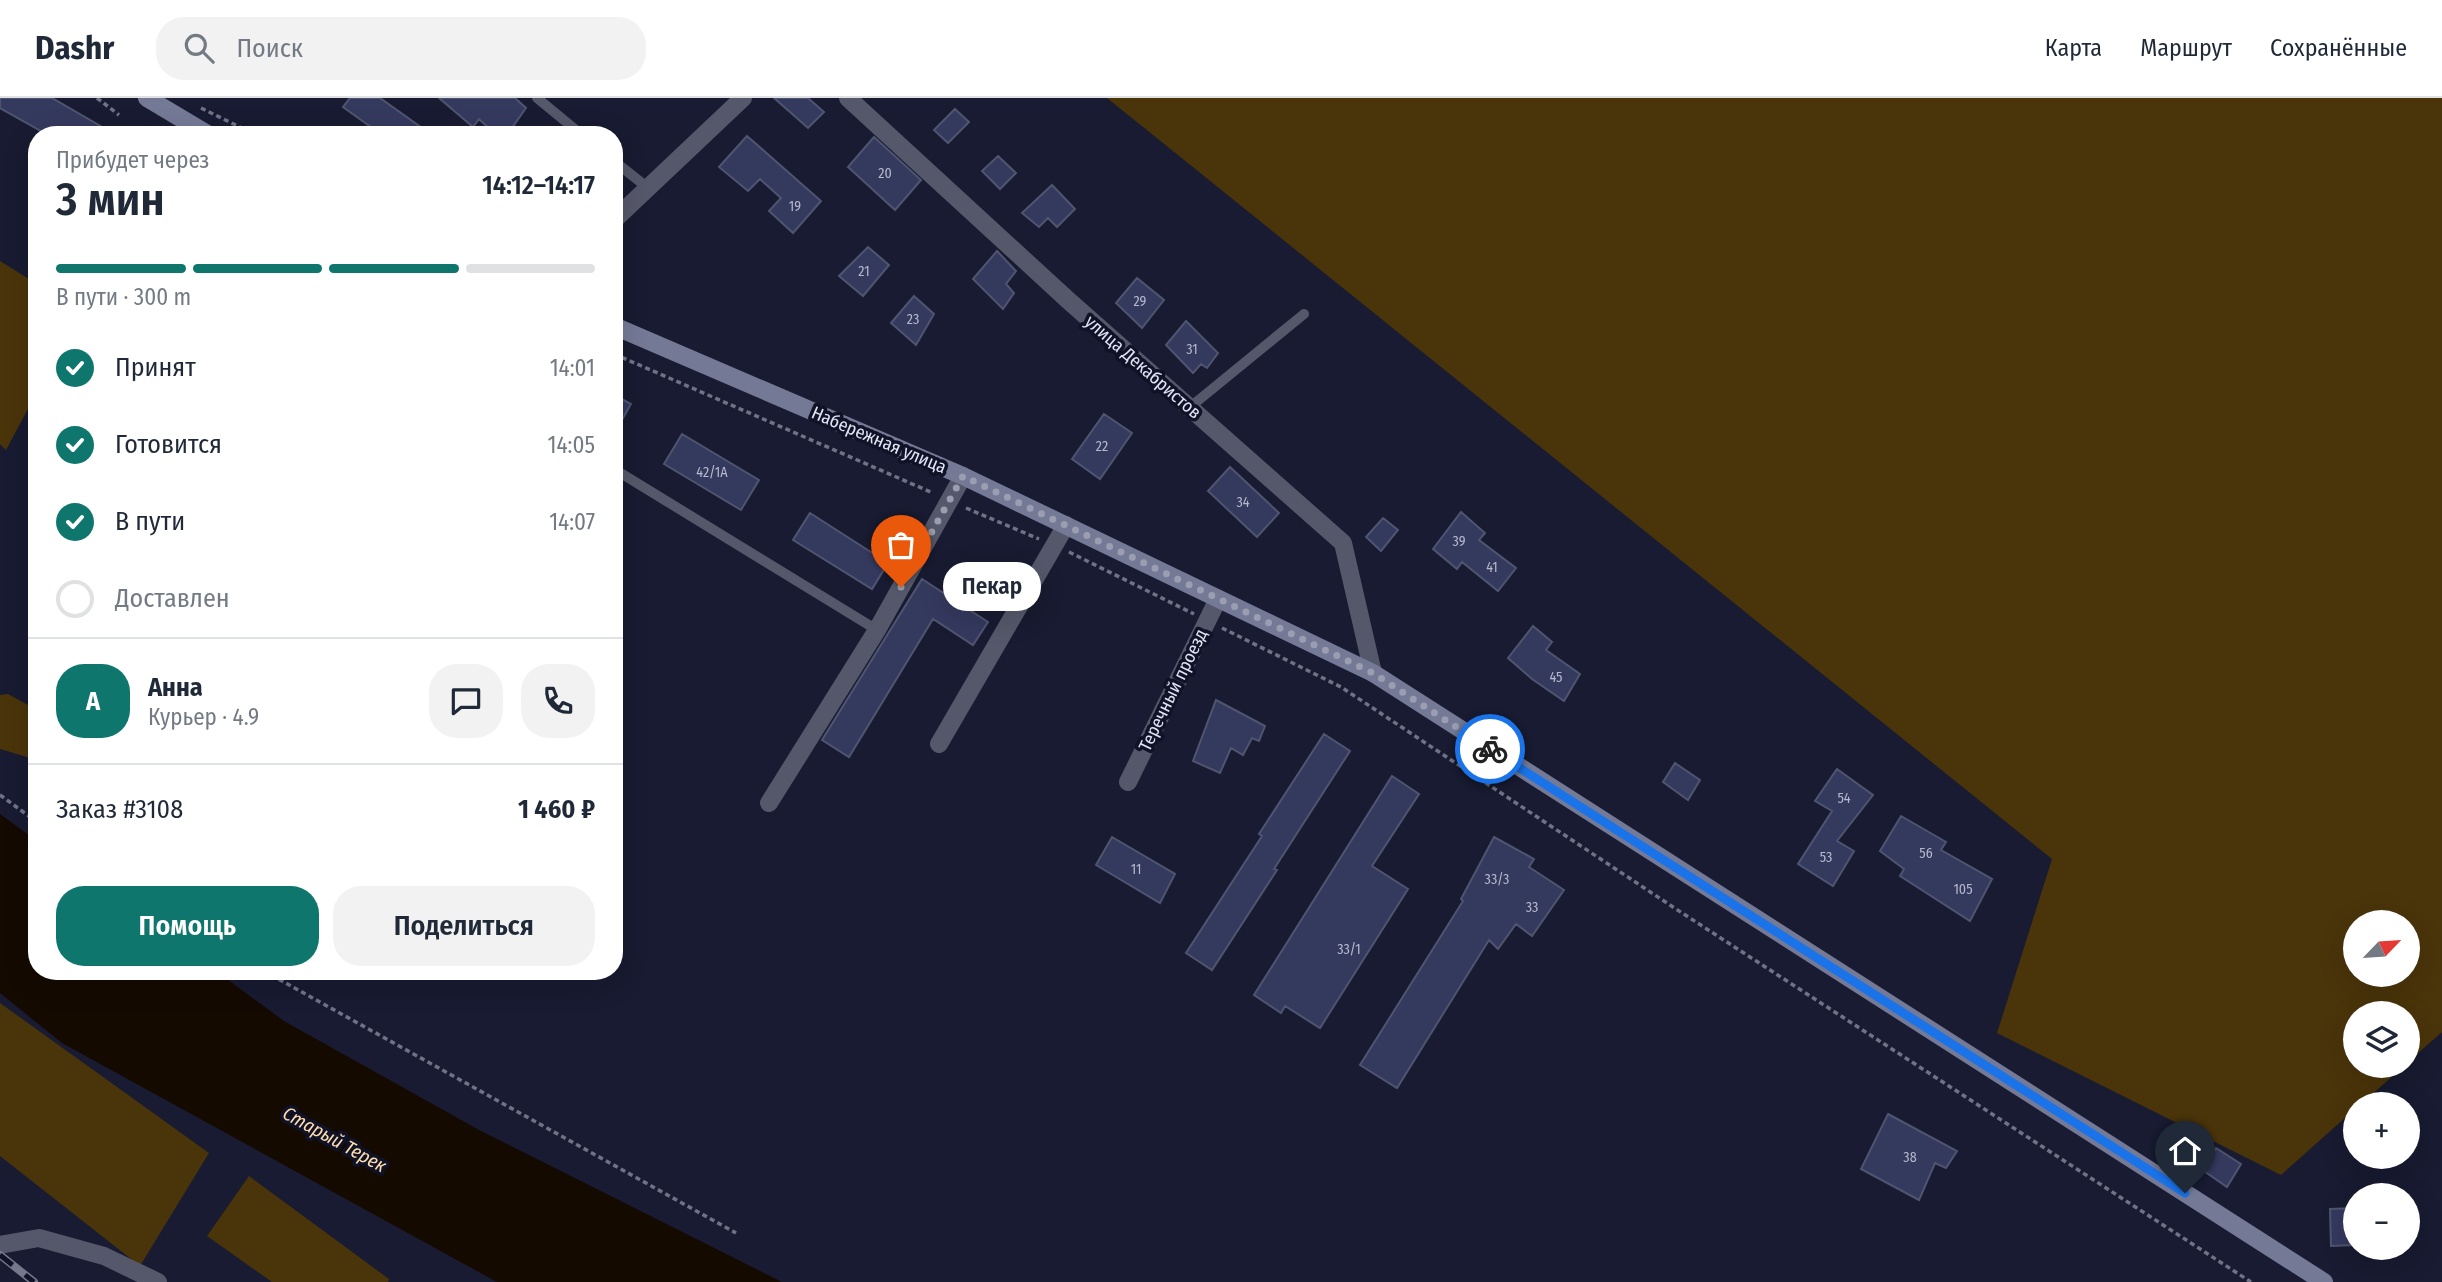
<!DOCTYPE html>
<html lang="ru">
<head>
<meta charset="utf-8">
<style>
	body { margin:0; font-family:"Fira Sans Condensed",sans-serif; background:#f2f2f3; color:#1f2937; height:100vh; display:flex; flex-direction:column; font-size:26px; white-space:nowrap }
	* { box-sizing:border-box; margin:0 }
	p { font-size:23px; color:#747a83 }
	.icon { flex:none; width:38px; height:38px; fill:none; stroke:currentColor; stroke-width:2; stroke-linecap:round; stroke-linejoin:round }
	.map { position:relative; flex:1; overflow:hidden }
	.sheet { position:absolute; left:28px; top:28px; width:595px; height:854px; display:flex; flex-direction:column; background:#fff; border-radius:28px; box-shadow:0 7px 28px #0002 }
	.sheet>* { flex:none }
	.needle { width:46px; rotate:65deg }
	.tools { position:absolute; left:2343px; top:812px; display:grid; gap:14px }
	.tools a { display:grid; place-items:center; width:77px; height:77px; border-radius:50%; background:#fff; box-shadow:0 7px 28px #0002; font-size:35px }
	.pin { position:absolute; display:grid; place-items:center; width:60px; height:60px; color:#fff; margin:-72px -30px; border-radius:50% 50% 50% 0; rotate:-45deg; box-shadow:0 0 7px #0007 }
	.pin .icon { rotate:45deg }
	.courier { position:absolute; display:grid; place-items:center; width:70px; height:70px; margin:-35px; border:5px solid #1a73e8; border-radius:50%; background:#fff; color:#222; box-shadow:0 2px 9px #0007 }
	.bubble { position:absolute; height:49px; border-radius:24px; background:#fff; box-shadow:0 7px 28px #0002; font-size:23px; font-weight:600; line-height:49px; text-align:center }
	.headline em { font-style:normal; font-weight:600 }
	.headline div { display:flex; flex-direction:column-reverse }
	.headline { display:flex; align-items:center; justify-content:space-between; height:119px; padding:0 28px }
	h1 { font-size:46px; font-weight:600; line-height:52px }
	.bar { display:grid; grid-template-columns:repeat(4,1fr); gap:10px 7px; align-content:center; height:84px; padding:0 28px }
	.bar i { height:9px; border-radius:5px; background:#e0e1e3 }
	.bar .selected { background:#0f766e }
	.bar p { grid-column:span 4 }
	.line { display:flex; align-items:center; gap:18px; padding:0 28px; border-top:2px solid #e0e1e3 }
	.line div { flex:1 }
	.round { display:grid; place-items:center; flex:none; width:74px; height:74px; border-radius:28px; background:#f2f2f3 }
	ol { padding:0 28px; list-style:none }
	li { display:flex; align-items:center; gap:21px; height:77px }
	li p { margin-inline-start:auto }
	li .icon { padding:7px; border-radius:50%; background:#0f766e; color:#fff; stroke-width:4 }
	li:last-child { color:#747a83 }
	li i { width:38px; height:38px; border:4px solid #e0e1e3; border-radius:50% }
	.cta { display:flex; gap:14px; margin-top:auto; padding:14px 28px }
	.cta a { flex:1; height:80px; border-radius:28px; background:#0f766e; color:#fff; font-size:28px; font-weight:600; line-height:80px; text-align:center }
	.cta a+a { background:#f2f2f3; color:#1f2937 }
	header { display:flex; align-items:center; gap:42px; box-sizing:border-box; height:98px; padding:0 35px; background:#fff; border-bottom:2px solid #e0e1e3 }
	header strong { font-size:33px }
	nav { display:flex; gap:38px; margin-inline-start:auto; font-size:24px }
	.search { width:490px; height:63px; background:#f2f2f3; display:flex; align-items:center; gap:18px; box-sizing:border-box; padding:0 24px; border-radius:28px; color:#747a83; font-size:26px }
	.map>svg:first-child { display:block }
	.green { fill:#4a340a; fill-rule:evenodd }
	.water { fill:#150a00 }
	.building { fill:#34395e; stroke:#50556f; stroke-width:2 }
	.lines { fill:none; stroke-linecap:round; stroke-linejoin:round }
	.path { stroke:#707387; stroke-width:3.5; stroke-dasharray:5 3.5; stroke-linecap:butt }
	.lane { stroke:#55586a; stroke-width:10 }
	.street { stroke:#55586a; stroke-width:18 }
	.secondary { stroke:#747a96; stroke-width:18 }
	.rail-casing { stroke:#75788b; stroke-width:8 }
	.rail { stroke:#101227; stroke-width:5; stroke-dasharray:16; stroke-linecap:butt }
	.done { stroke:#9b9eb0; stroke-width:7; stroke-dasharray:0 12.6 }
	.route { stroke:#1a73e8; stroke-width:9 }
	.labels { text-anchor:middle; stroke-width:7; stroke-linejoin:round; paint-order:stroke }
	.number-label { font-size:14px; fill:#b6b9ce }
	.street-label { font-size:18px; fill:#e1e4f4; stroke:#101227 }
	.water-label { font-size:19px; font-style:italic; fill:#ffdeab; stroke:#101227 }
</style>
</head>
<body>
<header>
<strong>Dashr</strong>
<div class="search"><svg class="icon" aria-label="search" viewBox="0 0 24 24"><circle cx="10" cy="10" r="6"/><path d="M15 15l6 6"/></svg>Поиск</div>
<nav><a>Карта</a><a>Маршрут</a><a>Сохранённые</a></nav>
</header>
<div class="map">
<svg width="2442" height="1184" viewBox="0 0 2442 1184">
	<rect width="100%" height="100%" fill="#181b31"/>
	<!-- green -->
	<path class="green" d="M 1107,0 L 2442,0 L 2442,934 L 2408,964 L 2408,915 L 2356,915 L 2356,968 L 2404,968 L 2361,1006 L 2356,1006 L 2355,1011 L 2281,1077 L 1997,935 L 2052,761 ZM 2408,824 L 2408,877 L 2356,877 L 2356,824 Z
		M 0,163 L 37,186 L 37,294 L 6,352 L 0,346 Z
		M 8,596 L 37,612 L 37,662 L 0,651 L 0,597 Z
		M 0,905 L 209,1055 L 140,1168 L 0,1058 Z
		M 249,1078 L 389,1181 L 388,1184 L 272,1184 L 207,1138 Z"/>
	<!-- water -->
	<path class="water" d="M 0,716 L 37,743 L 37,873 L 216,873 L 284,923 L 479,1032 L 782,1184 L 497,1184 L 62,945 L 0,895 Z"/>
	<!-- building -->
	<path class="building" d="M 0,0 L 52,0 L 116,37 L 48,37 L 0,10 Z
		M 350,0 L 380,0 L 432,37 L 382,37 L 343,9 Z
		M 439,0 L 515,0 L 526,10 L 507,37 L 496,37 L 479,21 L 473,29 Z
		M 774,0 L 808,0 L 824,14 L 808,30 Z
		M 955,11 L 969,24 L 948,45 L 934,32 Z
		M 747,38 L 821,103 L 793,135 L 769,113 L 781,100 L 760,81 L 748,93 L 719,69 Z
		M 874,39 L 921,82 L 895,112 L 848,69 Z
		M 998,58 L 1016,75 L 1000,91 L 982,73 Z
		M 1052,87 L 1075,111 L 1057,129 L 1048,120 L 1039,129 L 1022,115 Z
		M 868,149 L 889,167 L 863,198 L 839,178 Z
		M 997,153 L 1016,173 L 1006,186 L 1014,195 L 1003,211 L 973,181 Z
		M 1137,180 L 1164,202 L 1142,230 L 1116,205 Z
		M 914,198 L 934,216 L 916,247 L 891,225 Z
		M 1186,223 L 1218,255 L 1207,270 L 1201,266 L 1193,275 L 1166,247 Z
		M 614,297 L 631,306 L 614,336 Z
		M 1104,316 L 1132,335 L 1100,381 L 1072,361 Z
		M 682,336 L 759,382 L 741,412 L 664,366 Z
		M 1230,369 L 1279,415 L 1257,439 L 1208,393 Z
		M 1461,414 L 1485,435 L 1479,442 L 1516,470 L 1498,493 L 1462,464 L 1457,471 L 1433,451 Z
		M 810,415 L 888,465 L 872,491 L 793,442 Z
		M 1383,420 L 1398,432 L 1381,453 L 1366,439 Z
		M 922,481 L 988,524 L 973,547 L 933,521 L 849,659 L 822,642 Z
		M 1533,528 L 1552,544 L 1546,552 L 1580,576 L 1564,603 L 1532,581 L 1508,560 Z
		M 1216,602 L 1265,628 L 1259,643 L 1252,640 L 1243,657 L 1231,650 L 1220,675 L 1193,663 Z
		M 1324,636 L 1350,653 L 1274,771 L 1277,772 L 1212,872 L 1186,855 L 1262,738 L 1259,736 Z
		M 1675,665 L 1700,682 L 1688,702 L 1663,684 Z
		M 1837,671 L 1873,697 L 1837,743 L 1854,753 L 1833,788 L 1798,766 L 1832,713 L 1815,703 Z
		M 1392,678 L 1419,696 L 1372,768 L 1408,791 L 1320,930 L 1285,908 L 1281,915 L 1254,897 Z
		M 1901,718 L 1946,744 L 1941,752 L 1992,781 L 1970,823 L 1900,778 L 1904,771 L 1880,753 Z
		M 1112,739 L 1175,776 L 1160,805 L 1096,767 Z
		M 1494,739 L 1534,761 L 1529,769 L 1564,792 L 1532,838 L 1516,826 L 1498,851 L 1489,842 L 1397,990 L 1360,967 L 1463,803 L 1461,801 Z
		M 1888,1016 L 1957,1053 L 1946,1070 L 1935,1065 L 1919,1102 L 1861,1071 Z
		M 2216,1050 L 2241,1066 L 2227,1089 L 2201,1071 Z
		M 2356,1110 L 2356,1147 L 2331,1148 L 2330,1111 Z"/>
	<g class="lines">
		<!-- path -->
		<path class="path" d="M 97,0 L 119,17
			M 201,10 L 256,37
			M 614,256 L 933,395
			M 966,410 L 1039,441
			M 1069,454 L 1194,516
			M 1222,530 L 1341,589 L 1676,811 L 2251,1184
			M 0,697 L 37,724
			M 264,873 L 736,1135"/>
		<!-- lane -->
		<path class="lane" d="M 537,0 L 582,37
			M 614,63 L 648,90
			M 1189,310 L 1304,216
			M 614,371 L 877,532"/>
		<!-- street -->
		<path class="street" d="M 848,0 L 1069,203 L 1343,445 L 1373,575
			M 614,122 L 743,0
			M 939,646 L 1066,427
			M 1128,684 L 1218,501
			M 769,705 L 877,532 L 963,378
			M 0,1147 L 39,1140 L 104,1158 L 158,1184"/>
		<!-- secondary -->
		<path class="secondary" d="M 147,0 L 209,37
			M 614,228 L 963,378 L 1373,575 L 2324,1184"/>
		<defs>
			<path id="rail" d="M 0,1157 L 34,1184"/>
		</defs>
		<!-- rail casing -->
		<use href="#rail" class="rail-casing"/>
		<!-- rail -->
		<use href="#rail" class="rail"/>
	</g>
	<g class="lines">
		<!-- done -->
		<path class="done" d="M 901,489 L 963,378 L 1373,575 L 1490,651"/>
		<!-- route -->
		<path class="route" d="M 1490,651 L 2185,1095"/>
	</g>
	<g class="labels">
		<!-- number labels -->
		<g class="number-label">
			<text x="885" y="80">20</text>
			<text x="795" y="113">19</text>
			<text x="864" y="178">21</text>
			<text x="1140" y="208">29</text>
			<text x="913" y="226">23</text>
			<text x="1192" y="256">31</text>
			<text x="1102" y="353">22</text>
			<text x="712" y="379">42/1А</text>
			<text x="1243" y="409">34</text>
			<text x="1459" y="448">39</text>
			<text x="1492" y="474">41</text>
			<text x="1556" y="584">45</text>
			<text x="1844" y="705">54</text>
			<text x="1926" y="760">56</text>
			<text x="1826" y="764">53</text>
			<text x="1136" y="776">11</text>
			<text x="1497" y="786">33/3</text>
			<text x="1963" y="796">105</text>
			<text x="1532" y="814">33</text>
			<text x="1349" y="856">33/1</text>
			<text x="1910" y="1064">38</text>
		</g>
		<!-- street labels -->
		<g class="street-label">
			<text transform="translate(1143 269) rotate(41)" y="6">улица Декабристов</text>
			<text transform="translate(879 342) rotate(23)" y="6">Набережная улица</text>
			<text transform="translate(1173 592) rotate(-64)" y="6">Теречный проезд</text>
		</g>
		<!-- water labels -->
		<g class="water-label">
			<text transform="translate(335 1041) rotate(29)" y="7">Старый Терек</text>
		</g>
	</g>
</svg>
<div class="tools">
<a><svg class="needle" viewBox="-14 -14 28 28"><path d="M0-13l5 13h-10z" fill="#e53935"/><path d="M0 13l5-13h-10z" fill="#747a83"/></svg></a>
<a><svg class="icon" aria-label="layers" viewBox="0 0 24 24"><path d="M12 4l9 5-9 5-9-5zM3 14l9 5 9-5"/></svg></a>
<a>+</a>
<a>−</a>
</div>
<div class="pin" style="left:901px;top:489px;background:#ea580c"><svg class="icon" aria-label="bag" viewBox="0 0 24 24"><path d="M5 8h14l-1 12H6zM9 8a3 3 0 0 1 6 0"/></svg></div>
<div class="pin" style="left:2185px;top:1095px;background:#1f2937"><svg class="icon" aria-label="home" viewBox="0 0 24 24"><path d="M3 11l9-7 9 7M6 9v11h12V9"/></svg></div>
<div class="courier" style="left:1490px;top:651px"><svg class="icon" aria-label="bike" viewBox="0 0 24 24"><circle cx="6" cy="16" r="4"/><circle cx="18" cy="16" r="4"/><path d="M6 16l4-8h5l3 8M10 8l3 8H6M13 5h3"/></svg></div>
<div class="bubble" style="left:943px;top:464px;width:98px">Пекар</div>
<section class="sheet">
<div class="headline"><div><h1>3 мин</h1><p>Прибудет через</p></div><em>14:12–14:17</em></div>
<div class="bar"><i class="selected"></i><i class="selected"></i><i class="selected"></i><i></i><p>В пути · 300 m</p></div>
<ol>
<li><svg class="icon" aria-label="check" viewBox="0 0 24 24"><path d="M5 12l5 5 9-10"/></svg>Принят<p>14:01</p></li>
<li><svg class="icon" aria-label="check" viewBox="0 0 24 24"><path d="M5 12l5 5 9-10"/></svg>Готовится<p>14:05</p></li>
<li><svg class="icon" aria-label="check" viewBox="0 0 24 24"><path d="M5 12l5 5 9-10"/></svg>В пути<p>14:07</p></li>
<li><i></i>Доставлен</li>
</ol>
<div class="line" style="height:126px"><b class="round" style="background:#0f766e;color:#fff">А</b><div><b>Анна</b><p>Курьер · 4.9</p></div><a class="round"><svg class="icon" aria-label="chat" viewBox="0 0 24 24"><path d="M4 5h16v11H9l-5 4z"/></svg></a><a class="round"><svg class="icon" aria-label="phone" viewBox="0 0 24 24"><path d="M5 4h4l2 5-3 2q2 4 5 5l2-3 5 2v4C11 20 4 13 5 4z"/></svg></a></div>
<div class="line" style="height:91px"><div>Заказ #3108</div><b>1 460 ₽</b></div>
<div class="cta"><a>Помощь</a><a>Поделиться</a></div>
</section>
</div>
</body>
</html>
